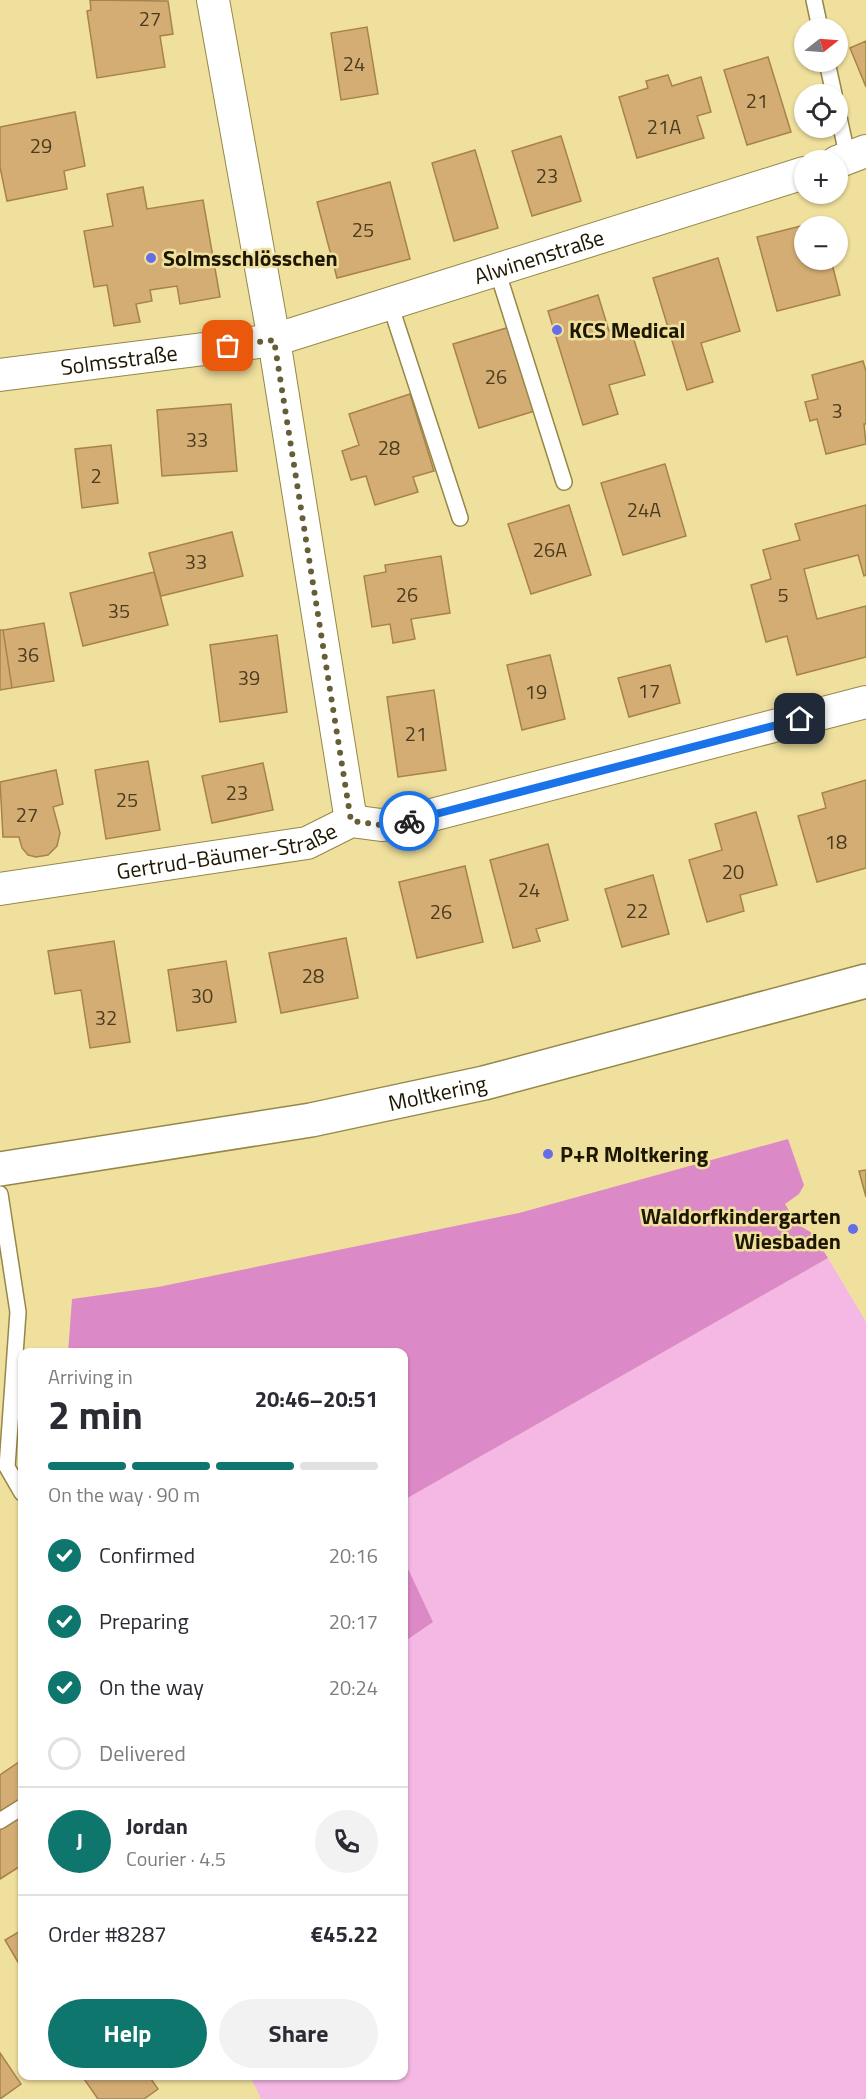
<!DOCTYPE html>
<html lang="en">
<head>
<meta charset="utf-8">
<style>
	body { margin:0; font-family:"Titillium Web",sans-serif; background:#f2f2f3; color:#2b2b33; height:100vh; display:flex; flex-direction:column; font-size:22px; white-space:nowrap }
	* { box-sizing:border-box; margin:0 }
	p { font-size:20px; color:#7c7c81 }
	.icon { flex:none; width:33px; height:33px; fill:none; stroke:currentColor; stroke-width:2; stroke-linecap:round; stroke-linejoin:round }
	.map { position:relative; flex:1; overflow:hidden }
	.panel { position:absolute; left:18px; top:1348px; width:390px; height:732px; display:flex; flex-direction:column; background:#fff; border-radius:12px; box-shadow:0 2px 4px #0004 }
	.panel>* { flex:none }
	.needle { width:39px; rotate:73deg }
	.tools { position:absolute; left:794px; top:18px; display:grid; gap:12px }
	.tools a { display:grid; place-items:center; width:54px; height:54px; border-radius:50%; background:#fff; box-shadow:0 2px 4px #0004; font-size:30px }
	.pin { position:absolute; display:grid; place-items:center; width:51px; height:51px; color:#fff; margin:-26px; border-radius:12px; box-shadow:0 3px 9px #0006 }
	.courier { position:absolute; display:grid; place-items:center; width:60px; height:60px; margin:-30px; border:4px solid #1a73e8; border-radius:50%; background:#fff; color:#222; box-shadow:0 2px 8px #0007 }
	.headline em { font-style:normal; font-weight:700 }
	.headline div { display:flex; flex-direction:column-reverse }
	.headline { display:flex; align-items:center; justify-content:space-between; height:102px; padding:0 30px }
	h1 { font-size:39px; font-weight:700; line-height:45px }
	.bar { display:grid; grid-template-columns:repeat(4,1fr); gap:9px 6px; align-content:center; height:72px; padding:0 30px }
	.bar i { height:8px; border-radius:4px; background:#e1e1e2 }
	.bar .current { background:#0f766e }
	.bar p { grid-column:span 4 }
	.line { display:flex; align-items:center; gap:15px; padding:0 30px; border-top:2px solid #e1e1e2 }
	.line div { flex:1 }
	.round { display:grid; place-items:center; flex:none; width:63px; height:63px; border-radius:32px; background:#f2f2f3 }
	ol { padding:0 30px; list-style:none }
	li { display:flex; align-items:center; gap:18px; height:66px }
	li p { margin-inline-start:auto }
	li .icon { padding:6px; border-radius:50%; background:#0f766e; color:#fff; stroke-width:4 }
	li:last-child { color:#7c7c81 }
	li i { width:33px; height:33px; border:3px solid #e1e1e2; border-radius:50% }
	.primary-button { display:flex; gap:12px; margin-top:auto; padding:12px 30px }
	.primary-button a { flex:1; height:69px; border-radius:36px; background:#0f766e; color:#fff; font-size:24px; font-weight:700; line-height:69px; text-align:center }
	.primary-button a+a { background:#f2f2f3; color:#2b2b33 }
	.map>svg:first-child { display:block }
	.green { fill:#f5b8e5 }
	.forest { fill:#db89c7 }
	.building { fill:#d4ad75; stroke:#a7824a; stroke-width:1.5 }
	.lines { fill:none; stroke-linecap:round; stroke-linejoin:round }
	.lane-casing { stroke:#968747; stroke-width:18 }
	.street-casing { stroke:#968747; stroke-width:34 }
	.secondary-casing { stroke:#968747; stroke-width:36 }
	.lane { stroke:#fff; stroke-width:15 }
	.street { stroke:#fff; stroke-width:32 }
	.secondary { stroke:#fff; stroke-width:33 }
	.done { stroke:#675d37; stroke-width:6; stroke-dasharray:0 10.8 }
	.route { stroke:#1a73e8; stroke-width:8 }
	.poi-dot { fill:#656ee7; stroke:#f0e09e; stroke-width:2 }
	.labels { text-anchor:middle; stroke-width:5; stroke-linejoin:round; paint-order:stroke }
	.number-label { font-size:20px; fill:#4b3c1d }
	.street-label { font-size:22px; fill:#1d1600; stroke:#f0e09e }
	.poi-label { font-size:22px; font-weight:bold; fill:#1d1600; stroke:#f0e09e; text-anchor:start }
</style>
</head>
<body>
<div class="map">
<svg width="866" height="2099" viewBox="0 0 866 2099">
	<rect width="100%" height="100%" fill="#f0e09e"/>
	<!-- green -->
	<path class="green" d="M 828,1258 L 866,1322 L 866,2099 L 261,2099 L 250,2076 L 404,2076 L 404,1642 L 433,1622 L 404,1560 L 404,1500 Z"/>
	<!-- forest -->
	<path class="forest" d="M 788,1139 L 804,1185 L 799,1194 L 785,1204 L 797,1224 L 812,1233 L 828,1258 L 404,1500 L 404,1353 L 68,1353 L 72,1299 L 158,1287 L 519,1213 Z
		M 404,1560 L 433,1622 L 404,1642 Z"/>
	<!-- building -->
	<path class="building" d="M 90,0 L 168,1 L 173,34 L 160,36 L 165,67 L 97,78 L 87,11 L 91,10 Z
		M 367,27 L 378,94 L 341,100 L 331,33 Z
		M 866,41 L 866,87 L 850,48 Z
		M 768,57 L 791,132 L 747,145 L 724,70 Z
		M 668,75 L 672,86 L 701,77 L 711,112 L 697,116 L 704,138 L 637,158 L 619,97 L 648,88 L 646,81 Z
		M 75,112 L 85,166 L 64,171 L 67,189 L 7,201 L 0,167 L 0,127 Z
		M 561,136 L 581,201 L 532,216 L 512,151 Z
		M 475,150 L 498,228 L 454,241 L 432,163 Z
		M 390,182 L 410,259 L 337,278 L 317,202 Z
		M 143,187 L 147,209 L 203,200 L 220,297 L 180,304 L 177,286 L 150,290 L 152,301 L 136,304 L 140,322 L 114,326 L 107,285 L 94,287 L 84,231 L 113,226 L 107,194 Z
		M 821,221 L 822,226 L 804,226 L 804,260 L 831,260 L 840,295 L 777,311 L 757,237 Z
		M 718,258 L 740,331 L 701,343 L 713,382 L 687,390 L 653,278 Z
		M 598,295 L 609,331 L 629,324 L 645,375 L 609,385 L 618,414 L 583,425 L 548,311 Z
		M 513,326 L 538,410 L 479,428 L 453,344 Z
		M 863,361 L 866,371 L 866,424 L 864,424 L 866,444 L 826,454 L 817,419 L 810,421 L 805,402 L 818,399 L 812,375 Z
		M 410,394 L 434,471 L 413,477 L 418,492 L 375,505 L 366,476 L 351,480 L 342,451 L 359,445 L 349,414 Z
		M 231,404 L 237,471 L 162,476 L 157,410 Z
		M 111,445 L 118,503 L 82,508 L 75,449 Z
		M 665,464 L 686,536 L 623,555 L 601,483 Z
		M 569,505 L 591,575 L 531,594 L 508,524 Z
		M 866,505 L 866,575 L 864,576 L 858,555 L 804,569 L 817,619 L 866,606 L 866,657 L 797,675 L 787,636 L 766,642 L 751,585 L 771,579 L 763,550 L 800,540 L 795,524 Z
		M 232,532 L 243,576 L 161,596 L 149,553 Z
		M 441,556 L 450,613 L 411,619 L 415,639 L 393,643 L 390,624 L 372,627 L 364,576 L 386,572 L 385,565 Z
		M 154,572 L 168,625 L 83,646 L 70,593 Z
		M 44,623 L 54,681 L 12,688 L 3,630 Z
		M 0,630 L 3,630 L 12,688 L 0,690 Z
		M 277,635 L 287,712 L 220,722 L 210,645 Z
		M 550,655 L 565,719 L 522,730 L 507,665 Z
		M 670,665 L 680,703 L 629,717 L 618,678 Z
		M 434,690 L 446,770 L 398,777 L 387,697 Z
		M 148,761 L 160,830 L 106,839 L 95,770 Z
		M 263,763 L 273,810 L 212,823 L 202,776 Z
		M 56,770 L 63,804 L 53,807 L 60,833 L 57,846 L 48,855 L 36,857 L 28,855 L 22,848 L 19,837 L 3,837 L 0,782 Z
		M 866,780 L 866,868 L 817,882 L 798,816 L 826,808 L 822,793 Z
		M 756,812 L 777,885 L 740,895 L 744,911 L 707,922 L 689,860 L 722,850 L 715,824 Z
		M 548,844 L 568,920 L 536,929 L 540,941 L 513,948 L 490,860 Z
		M 465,866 L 483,942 L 417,958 L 399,882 Z
		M 653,875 L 669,934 L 622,947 L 605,889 Z
		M 346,938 L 358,998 L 281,1013 L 269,953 Z
		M 114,941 L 130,1042 L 90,1048 L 81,990 L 55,994 L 48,951 Z
		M 226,961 L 236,1022 L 177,1031 L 168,970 Z
		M 866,1170 L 866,1197 L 859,1171 Z
		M 22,1760 L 22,1865 L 0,1879 L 0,1775 Z
		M 22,1930 L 22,1969 L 5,1940 Z
		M 0,2053 L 21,2084 L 0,2099 Z
		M 82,2076 L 149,2076 L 158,2089 L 144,2099 L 98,2099 Z"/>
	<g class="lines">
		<defs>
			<path id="lane" d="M 814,0 L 820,28
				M 827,62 L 834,94
				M 837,108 L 848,159
				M 497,270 L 564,482
				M 390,304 L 460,518
				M 0,1194 L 18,1312 L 7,1467 L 22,1493
				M 0,1821 L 22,1807"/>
			<g id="street">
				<path d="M 213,0 L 274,340 L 351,821"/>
				<path d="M 837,162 L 866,151"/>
				<path id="s1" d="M 0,375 L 274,340 L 804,173"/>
				<path id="s2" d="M 0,889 L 307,843 L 351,821 L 381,825 L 401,823 L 866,702"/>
			</g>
			<g id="secondary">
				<path id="s3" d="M 0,1169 L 311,1120 L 484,1083 L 866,981"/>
			</g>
		</defs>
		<!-- lane casing -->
		<use href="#lane" class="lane-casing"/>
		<!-- street casing -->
		<use href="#street" class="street-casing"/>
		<!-- secondary casing -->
		<use href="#secondary" class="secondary-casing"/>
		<!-- lane -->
		<use href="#lane" class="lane"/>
		<!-- street -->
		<use href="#street" class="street"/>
		<!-- secondary -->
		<use href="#secondary" class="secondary"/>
	</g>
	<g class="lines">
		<!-- done -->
		<path class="done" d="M 228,346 L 274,340 L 351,821 L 381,825 L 409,821"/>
		<!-- route -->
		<path class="route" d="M 409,821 L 800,719"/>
	</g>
	<!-- markers -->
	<g class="poi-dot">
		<circle cx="151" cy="258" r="6"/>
		<circle cx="557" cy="330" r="6"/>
		<circle cx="548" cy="1154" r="6"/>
		<circle cx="853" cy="1229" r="6"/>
	</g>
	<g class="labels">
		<!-- number labels -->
		<g class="number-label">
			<text x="150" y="26">27</text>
			<text x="354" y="71">24</text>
			<text x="757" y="108">21</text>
			<text x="664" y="134">21A</text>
			<text x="41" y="153">29</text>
			<text x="547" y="183">23</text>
			<text x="363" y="237">25</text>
			<text x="496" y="384">26</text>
			<text x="837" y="418">3</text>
			<text x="197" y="447">33</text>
			<text x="389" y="455">28</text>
			<text x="96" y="483">2</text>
			<text x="644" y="517">24A</text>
			<text x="550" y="557">26A</text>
			<text x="196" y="569">33</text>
			<text x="407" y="602">26</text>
			<text x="783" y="602">5</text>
			<text x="119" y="618">35</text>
			<text x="28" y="662">36</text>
			<text x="249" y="685">39</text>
			<text x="649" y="698">17</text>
			<text x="536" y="699">19</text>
			<text x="416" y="741">21</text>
			<text x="237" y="800">23</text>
			<text x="127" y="807">25</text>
			<text x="27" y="822">27</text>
			<text x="836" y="849">18</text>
			<text x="733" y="879">20</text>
			<text x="529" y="897">24</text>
			<text x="637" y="918">22</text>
			<text x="441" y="919">26</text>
			<text x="313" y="983">28</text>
			<text x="202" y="1003">30</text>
			<text x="106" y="1025">32</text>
		</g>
		<!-- street labels -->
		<g class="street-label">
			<text dy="8" stroke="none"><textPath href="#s1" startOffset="554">Alwinenstraße</textPath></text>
			<text dy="8" stroke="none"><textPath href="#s1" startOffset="120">Solmsstraße</textPath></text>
			<text dy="8" stroke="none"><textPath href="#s2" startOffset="230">Gertrud-Bäumer-Straße</textPath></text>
			<text dy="8" stroke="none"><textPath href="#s3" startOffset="444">Moltkering</textPath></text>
		</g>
		<!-- poi labels -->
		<g class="poi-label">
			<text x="163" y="266">Solmsschlösschen</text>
			<text x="569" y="338">KCS Medical</text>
			<text x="560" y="1162">P+R Moltkering</text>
			<text x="841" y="1224" text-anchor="end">Waldorfkindergarten<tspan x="841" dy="25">Wiesbaden</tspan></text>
		</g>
	</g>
</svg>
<div class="tools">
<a><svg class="needle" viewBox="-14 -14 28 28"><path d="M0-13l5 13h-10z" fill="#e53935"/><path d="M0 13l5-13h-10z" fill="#7c7c81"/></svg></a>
<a><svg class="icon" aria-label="locate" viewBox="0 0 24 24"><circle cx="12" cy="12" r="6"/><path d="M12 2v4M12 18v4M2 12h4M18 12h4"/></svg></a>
<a>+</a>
<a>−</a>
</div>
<div class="pin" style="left:228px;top:346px;background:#ea580c"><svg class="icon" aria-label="bag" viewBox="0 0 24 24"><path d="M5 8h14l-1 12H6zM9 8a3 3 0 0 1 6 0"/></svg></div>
<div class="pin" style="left:800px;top:719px;background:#1f2937"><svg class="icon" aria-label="home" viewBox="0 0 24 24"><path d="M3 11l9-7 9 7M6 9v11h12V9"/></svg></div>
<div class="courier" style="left:409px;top:821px"><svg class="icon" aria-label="bike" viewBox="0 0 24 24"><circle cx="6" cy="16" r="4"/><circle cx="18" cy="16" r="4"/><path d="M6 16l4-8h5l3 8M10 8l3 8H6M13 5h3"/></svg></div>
<section class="panel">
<div class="headline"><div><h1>2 min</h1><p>Arriving in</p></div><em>20:46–20:51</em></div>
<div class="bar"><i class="current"></i><i class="current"></i><i class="current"></i><i></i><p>On the way · 90 m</p></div>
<ol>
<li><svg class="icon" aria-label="check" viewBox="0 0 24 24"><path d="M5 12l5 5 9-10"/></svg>Confirmed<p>20:16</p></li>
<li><svg class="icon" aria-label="check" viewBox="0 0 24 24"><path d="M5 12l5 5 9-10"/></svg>Preparing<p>20:17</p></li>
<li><svg class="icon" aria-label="check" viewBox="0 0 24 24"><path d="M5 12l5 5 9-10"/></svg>On the way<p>20:24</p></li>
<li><i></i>Delivered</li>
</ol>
<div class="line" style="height:108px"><b class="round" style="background:#0f766e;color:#fff">J</b><div><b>Jordan</b><p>Courier · 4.5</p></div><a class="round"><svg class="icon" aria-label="phone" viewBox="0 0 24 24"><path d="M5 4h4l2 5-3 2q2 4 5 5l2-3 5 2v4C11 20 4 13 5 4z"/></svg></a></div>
<div class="line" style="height:78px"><div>Order #8287</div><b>€45.22</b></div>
<div class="primary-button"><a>Help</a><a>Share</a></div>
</section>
</div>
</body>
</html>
